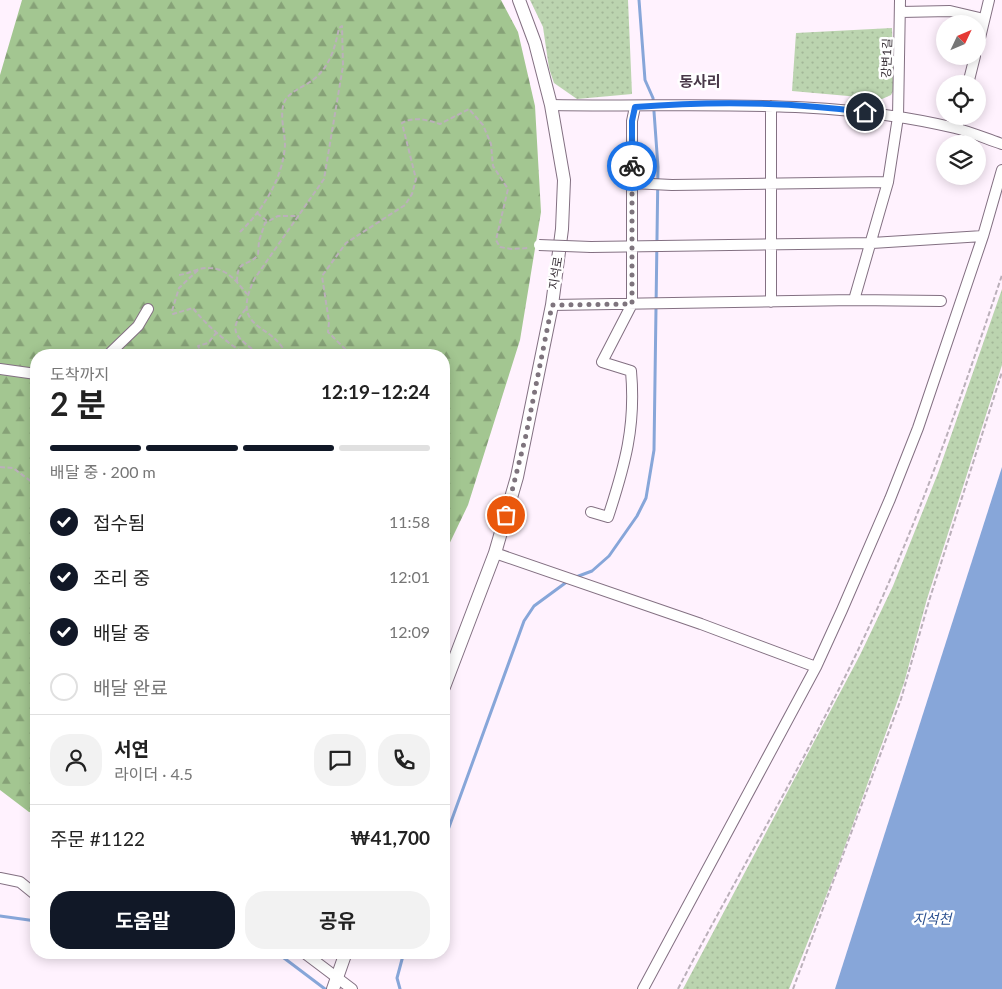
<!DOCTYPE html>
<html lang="ko">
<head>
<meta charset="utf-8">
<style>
	body { margin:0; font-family:Lato,"Noto Sans KR",sans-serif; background:#f2f2f2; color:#222; height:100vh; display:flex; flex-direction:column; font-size:19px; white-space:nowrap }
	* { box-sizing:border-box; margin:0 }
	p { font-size:16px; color:#767676 }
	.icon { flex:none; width:28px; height:28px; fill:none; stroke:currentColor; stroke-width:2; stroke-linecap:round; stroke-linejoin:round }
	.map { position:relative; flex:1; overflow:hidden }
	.panel { position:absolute; left:30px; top:349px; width:420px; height:610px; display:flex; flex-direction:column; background:#fff; border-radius:20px; box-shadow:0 2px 12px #0003 }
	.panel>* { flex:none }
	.needle { width:32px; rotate:46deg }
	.buttons { position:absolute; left:936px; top:15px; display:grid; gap:10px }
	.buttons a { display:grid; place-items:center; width:50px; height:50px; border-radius:50%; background:#fff; box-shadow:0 2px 12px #0003; font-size:25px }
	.pin { position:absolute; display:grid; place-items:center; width:42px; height:42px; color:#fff; margin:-21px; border:2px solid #fff; border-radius:50%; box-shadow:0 1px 5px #0007 }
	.courier { position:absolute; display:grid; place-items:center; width:50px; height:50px; margin:-25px; border:4px solid #1a73e8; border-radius:50%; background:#fff; color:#222; box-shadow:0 1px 6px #0007 }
	.headline em { font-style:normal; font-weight:700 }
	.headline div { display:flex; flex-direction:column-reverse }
	.headline { display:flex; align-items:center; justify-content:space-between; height:85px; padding:0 20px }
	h1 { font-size:32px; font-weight:700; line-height:38px }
	.bar { display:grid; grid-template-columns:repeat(4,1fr); gap:8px 5px; align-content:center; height:60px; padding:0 20px }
	.bar i { height:6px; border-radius:4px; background:#e0e0e0 }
	.bar .on { background:#111827 }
	.bar p { grid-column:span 4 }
	.line { display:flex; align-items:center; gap:12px; padding:0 20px; border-top:1px solid #e0e0e0 }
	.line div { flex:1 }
	.round { display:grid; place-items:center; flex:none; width:52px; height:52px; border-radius:20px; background:#f2f2f2 }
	ol { padding:0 20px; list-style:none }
	li { display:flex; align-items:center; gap:15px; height:55px }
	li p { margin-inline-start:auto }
	li .icon { padding:5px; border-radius:50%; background:#111827; color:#fff; stroke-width:4 }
	li:last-child { color:#767676 }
	li i { width:28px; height:28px; border:2px solid #e0e0e0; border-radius:50% }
	.primary-button { display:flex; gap:10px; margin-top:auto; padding:10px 20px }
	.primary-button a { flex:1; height:58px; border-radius:20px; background:#111827; color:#fff; font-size:20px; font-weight:700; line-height:58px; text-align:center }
	.primary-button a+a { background:#f2f2f2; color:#222 }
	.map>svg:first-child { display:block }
	.grass { fill:url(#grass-dots) }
	.forest { fill:url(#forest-firs) }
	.water { fill:#87a6d9 }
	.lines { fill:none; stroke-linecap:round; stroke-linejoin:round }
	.stream { stroke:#87a6d9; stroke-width:3 }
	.minor-casing { stroke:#837082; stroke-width:12 }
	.major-casing { stroke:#837082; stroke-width:14 }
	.path { stroke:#bbb0ba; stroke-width:2; stroke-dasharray:5 2.5; stroke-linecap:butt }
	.minor { stroke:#fff; stroke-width:10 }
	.major { stroke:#fff; stroke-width:12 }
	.minor-bridge-casing { stroke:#837082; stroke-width:12; stroke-linecap:butt }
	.minor-bridge { stroke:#fff; stroke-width:10 }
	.done { stroke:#7e747d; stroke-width:5; stroke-dasharray:0 9 }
	.route { stroke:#1a73e8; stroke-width:6 }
	.labels { text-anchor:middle; stroke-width:5; stroke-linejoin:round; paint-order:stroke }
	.street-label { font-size:12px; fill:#383037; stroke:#fff }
	.water-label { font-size:14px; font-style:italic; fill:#2c5190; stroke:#fff }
	.quarter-label { font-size:15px; font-weight:bold; fill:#483848; stroke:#fff }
</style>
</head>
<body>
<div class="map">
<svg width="1002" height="989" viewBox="0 0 1002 989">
	<defs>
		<pattern id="grass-dots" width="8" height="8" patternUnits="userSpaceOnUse" patternTransform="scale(1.25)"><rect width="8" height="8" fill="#bbd4af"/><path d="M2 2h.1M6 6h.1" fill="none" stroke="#a2b697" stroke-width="1.8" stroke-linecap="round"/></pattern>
		<pattern id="forest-firs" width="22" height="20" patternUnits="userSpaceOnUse" patternTransform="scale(1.25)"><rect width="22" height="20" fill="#a3c691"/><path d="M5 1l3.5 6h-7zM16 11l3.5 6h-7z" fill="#86a177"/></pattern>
	</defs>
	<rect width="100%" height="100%" fill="#fff2fe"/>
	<!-- grass -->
	<path class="grass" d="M 530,0 L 628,0 L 632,94 L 577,99 L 554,83 L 549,68 L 543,27 Z
		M 892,28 L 894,89 L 891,95 L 882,99 L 792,91 L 796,33 Z
		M 1002,289 L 1002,365 L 927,599 L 904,683 L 836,871 L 789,989 L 683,989 L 860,655 L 893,586 L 938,473 Z"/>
	<!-- forest -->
	<path class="forest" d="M 22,0 L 501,0 L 518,32 L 535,106 L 541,212 L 520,340 L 468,505 L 444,555 L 444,355 L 36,355 L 36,813 L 29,812 L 0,790 L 0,75 Z"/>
	<!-- water -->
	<path class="water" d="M 1002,467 L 1002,989 L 835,989 Z"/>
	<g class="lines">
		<!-- stream -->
		<path class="stream" d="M 576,577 L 592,571 L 609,556 L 637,516 L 646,498 L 654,450 L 658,167 L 653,98 L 645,80 L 639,0
			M 444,841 L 524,621 L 534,606 L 568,581
			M 0,916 L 36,921
			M 276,952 L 325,989
			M 400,989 L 397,978 L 404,952"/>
		<defs>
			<path id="minor" d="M 901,12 L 950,11 L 984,19
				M 978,46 L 989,0
				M 968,84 L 975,56
				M 551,105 C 687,108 822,96 955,128 C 971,132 987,139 1002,144
				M 771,106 L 771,302
				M 957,128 L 960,116
				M 632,183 L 672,185 L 888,182
				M 591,247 L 872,243 L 983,236
				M 854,300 L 888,182 L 898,117 L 900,0
				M 552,305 L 854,300 L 941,301
				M 108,355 L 138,326 L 148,309
				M 0,369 L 36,374
				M 591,512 L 608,517 C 625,465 636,426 631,371 L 602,362 L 632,304 L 632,121 L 635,107
				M 495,553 L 701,624 L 816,667
				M 0,878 L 20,882 L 36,895
				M 303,952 L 352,989
				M 643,989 L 816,667 L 842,610 L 890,499 L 918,428 L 983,236 L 1002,170"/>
			<path id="major" d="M 444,687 L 495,553 L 517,477 L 552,305 L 562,229 L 564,180 L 551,105 L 535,43 L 519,0
				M 333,989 L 346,952"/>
		</defs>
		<!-- minor casing -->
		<use href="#minor" class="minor-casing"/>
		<!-- major casing -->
		<use href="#major" class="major-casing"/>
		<!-- path -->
		<path class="path" d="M 257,213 L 267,221
			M 240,232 C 263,210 283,178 285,145 C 285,132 278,111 286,99 C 292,90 306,86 314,79 C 330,66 335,48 339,28 L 342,26 L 343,66 L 324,179 L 255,278 C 228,332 274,322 286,355
			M 198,270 L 179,288 L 172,311 L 173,314 L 193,308 C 203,322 232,348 248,355
			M 179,275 C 189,274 199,267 209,268 C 227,268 237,282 247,294
			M 237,282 C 237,258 247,268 258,255 L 259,241 L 265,223 L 278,216 L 299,216
			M 246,309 C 224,333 240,338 259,355
			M 203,355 L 198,346 L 208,343 L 217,332
			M 351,355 L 328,332 L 329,322 L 322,276 L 346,243 L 405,205 L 412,194 L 416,179 L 402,123 C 414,116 427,120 440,124 L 469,109 L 483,125 L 491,144 L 493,166 L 508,189 L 496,240 L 500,247 L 511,249 L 529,248
			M 0,467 L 13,468 L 36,485
			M 678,989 C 740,869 811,752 868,629 C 921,515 962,395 1002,275
			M 793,989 L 901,699 L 929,601 L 1002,372"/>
		<!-- minor -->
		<use href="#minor" class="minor"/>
		<!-- major -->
		<use href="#major" class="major"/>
		<defs>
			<path id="minor-bridge" d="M 539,245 L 591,247"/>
		</defs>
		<!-- minor-bridge casing -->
		<use href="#minor-bridge" class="minor-bridge-casing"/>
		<!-- minor-bridge -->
		<use href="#minor-bridge" class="minor-bridge"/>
	</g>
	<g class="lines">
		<!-- done -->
		<path class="done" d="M 506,515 L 526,435 L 552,305 L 632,304 L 632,166"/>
		<!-- route -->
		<path class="route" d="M 632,166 L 632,121 L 635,107 C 710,101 791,102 865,112"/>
	</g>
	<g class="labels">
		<!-- street labels -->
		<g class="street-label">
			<text transform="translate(887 58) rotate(-88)" y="4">강변1길</text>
			<text transform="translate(556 273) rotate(-81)" y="4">지석로</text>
		</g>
		<!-- water labels -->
		<g class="water-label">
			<text x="932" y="924">지석천</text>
		</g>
		<!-- quarter labels -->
		<g class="quarter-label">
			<text x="700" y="87">동사리</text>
		</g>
	</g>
</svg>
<div class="buttons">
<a><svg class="needle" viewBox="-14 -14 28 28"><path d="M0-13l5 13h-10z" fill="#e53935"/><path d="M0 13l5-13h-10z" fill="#767676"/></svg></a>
<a><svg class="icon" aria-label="locate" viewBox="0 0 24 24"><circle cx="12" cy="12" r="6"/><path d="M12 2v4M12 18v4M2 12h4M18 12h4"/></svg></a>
<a><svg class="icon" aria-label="layers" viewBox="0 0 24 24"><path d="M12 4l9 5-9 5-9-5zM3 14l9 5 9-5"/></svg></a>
</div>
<div class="pin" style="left:506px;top:515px;background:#ea580c"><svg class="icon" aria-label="bag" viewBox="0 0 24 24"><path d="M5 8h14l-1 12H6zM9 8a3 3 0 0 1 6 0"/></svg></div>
<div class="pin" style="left:865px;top:112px;background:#1f2937"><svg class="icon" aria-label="home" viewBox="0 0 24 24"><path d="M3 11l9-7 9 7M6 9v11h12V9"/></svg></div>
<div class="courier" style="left:632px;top:166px"><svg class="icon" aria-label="bike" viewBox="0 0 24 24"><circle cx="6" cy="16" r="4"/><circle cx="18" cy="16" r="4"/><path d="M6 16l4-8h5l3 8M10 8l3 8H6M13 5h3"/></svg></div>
<section class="panel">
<div class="headline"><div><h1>2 분</h1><p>도착까지</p></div><em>12:19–12:24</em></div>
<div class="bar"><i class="on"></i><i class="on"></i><i class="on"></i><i></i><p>배달 중 · 200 m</p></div>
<ol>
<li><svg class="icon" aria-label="check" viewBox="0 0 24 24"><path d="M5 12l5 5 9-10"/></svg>접수됨<p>11:58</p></li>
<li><svg class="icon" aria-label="check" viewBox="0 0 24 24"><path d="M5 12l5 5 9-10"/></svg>조리 중<p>12:01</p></li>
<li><svg class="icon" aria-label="check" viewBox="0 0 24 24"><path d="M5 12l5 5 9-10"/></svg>배달 중<p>12:09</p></li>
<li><i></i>배달 완료</li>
</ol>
<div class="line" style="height:90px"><a class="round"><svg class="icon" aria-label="person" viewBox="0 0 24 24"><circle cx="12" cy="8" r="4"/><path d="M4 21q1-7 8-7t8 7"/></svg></a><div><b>서연</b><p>라이더 · 4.5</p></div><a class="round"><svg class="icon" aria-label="chat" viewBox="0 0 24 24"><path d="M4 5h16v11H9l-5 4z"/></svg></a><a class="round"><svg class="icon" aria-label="phone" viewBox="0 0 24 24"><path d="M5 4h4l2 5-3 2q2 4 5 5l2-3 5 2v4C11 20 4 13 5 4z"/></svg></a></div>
<div class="line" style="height:65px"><div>주문 #1122</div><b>₩41,700</b></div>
<div class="primary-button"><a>도움말</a><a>공유</a></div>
</section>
</div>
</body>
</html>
